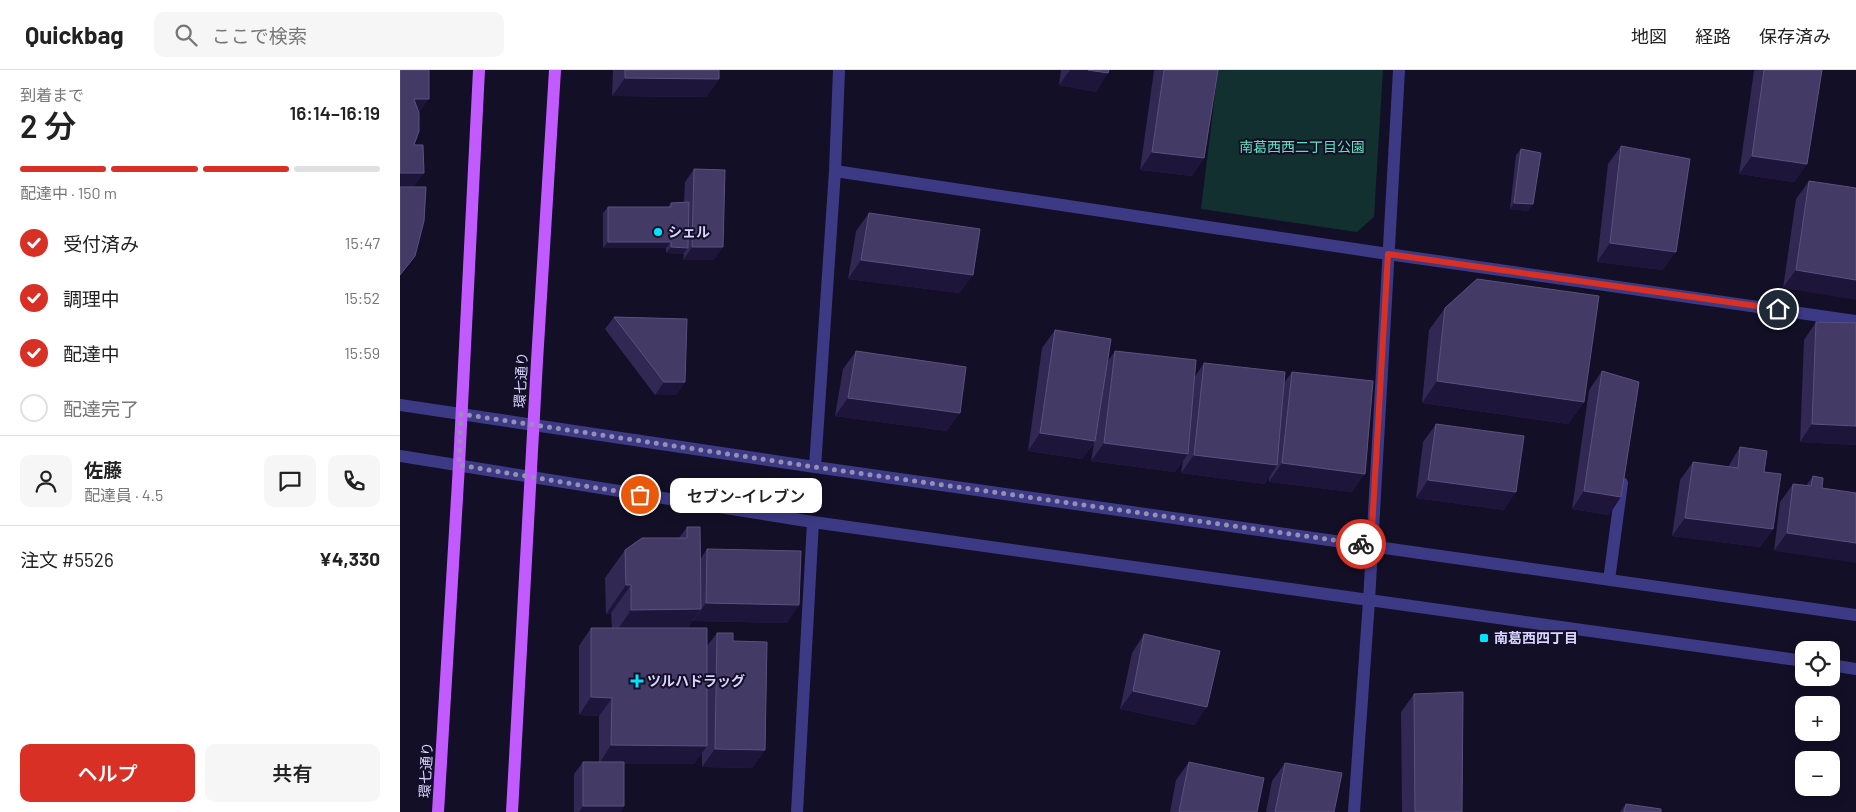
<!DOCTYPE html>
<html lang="ja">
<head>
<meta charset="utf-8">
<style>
	body { margin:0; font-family:Barlow,"Noto Sans JP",sans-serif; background:#f6f6f6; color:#222; height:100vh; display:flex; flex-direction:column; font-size:19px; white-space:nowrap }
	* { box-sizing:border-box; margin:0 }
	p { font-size:16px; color:#767676 }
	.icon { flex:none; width:28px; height:28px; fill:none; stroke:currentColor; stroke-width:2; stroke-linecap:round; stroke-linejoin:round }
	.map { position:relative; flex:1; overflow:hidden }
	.sheet { display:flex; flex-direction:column; background:#fff; width:400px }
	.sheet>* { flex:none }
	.controls { position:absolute; left:1395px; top:571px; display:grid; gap:10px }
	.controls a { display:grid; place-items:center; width:45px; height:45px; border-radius:10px; background:#fff; box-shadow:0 2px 12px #0003; font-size:25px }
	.pin { position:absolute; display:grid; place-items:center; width:42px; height:42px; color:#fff; margin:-21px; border:2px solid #fff; border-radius:50%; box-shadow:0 1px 5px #0007 }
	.courier { position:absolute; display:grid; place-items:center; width:50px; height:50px; margin:-25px; border:4px solid #d93025; border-radius:50%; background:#fff; color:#222; box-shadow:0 1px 6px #0007 }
	.bubble { position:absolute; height:35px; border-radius:10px; background:#fff; box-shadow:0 2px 12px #0003; font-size:16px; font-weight:600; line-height:35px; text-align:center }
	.head em { font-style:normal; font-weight:600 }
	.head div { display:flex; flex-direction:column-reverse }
	.head { display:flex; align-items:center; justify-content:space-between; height:85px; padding:0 20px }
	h1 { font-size:32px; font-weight:600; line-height:38px }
	.bar { display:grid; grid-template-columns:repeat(4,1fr); gap:8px 5px; align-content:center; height:60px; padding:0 20px }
	.bar i { height:6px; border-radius:4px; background:#e0e0e0 }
	.bar .selected { background:#d93025 }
	.bar p { grid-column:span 4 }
	.line { display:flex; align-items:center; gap:12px; padding:0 20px; border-top:1px solid #e0e0e0 }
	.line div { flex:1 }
	.round { display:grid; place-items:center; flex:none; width:52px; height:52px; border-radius:10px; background:#f6f6f6 }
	ol { padding:0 20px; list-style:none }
	li { display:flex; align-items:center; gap:15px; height:55px }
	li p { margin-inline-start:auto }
	li .icon { padding:5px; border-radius:50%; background:#d93025; color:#fff; stroke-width:4 }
	li:last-child { color:#767676 }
	li i { width:28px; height:28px; border:2px solid #e0e0e0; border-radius:50% }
	.action { display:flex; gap:10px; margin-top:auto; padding:10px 20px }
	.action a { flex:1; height:58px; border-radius:10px; background:#d93025; color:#fff; font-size:20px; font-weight:600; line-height:58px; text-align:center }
	.action a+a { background:#f6f6f6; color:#222 }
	header { display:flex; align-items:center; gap:30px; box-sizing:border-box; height:70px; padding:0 25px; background:#fff; border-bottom:1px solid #e0e0e0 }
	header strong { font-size:24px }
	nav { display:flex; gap:28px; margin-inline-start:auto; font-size:18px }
	.search { width:350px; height:45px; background:#f6f6f6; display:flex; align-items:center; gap:12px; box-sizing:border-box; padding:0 18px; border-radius:10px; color:#767676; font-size:19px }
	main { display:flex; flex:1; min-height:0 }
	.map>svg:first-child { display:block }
	.green { fill:#12302f }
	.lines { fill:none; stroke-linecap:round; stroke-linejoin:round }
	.minor { stroke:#3d3a85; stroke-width:12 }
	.major { stroke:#c25bff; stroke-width:12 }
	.wall { fill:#312854 }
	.shaded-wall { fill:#1d163a }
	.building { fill:#433a66; stroke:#5a527e }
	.done { stroke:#948fb3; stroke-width:5; stroke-dasharray:0 9 }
	.route { stroke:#d93025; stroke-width:6 }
	.poi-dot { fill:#00e5ff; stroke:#130f26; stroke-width:2 }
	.labels { text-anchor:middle; stroke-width:4; stroke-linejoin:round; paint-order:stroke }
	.park-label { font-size:14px; fill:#5fe0c0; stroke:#130f26 }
	.poi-label { font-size:14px; font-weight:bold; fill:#d9d4ff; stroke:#130f26; text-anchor:start }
	.street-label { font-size:14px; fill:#d9d4ff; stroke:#130f26 }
</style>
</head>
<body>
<header>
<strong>Quickbag</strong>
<div class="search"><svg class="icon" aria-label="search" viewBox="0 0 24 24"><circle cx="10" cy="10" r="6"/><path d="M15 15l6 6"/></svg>ここで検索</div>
<nav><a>地図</a><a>経路</a><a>保存済み</a></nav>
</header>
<main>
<section class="sheet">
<div class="head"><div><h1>2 分</h1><p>到着まで</p></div><em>16:14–16:19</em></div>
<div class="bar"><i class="selected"></i><i class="selected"></i><i class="selected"></i><i></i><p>配達中 · 150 m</p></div>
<ol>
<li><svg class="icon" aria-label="check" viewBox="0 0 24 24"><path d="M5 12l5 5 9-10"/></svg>受付済み<p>15:47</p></li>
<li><svg class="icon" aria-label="check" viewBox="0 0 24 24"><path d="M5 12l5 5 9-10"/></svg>調理中<p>15:52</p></li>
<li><svg class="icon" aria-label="check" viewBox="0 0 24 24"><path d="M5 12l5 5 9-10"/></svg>配達中<p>15:59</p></li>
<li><i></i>配達完了</li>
</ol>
<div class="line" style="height:90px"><a class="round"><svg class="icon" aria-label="person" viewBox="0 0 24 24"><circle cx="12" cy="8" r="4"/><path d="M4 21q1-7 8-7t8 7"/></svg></a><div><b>佐藤</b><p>配達員 · 4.5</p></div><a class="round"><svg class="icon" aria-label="chat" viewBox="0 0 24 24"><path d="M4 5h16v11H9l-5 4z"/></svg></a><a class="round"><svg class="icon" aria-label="phone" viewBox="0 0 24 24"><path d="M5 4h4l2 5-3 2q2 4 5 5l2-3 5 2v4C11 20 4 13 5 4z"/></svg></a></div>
<div class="line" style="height:65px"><div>注文 #5526</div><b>¥4,330</b></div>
<div class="action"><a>ヘルプ</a><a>共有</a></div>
</section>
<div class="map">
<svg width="1456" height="742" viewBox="0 0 1456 742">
	<rect width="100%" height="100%" fill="#130f26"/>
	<!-- green -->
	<path class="green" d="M 818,0 L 983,0 L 974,147 L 957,162 L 801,139 Z"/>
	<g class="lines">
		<!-- minor -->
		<path class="minor" d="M 435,101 L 988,184 L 1456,251
			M 0,335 L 415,397 L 1456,545
			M 0,386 L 413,452 L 1404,591
			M 415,397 L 435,101 L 439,0
			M 1209,510 L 1222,413
			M 1431,595 L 1456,599
			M 397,742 L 413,452
			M 954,742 L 969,531 L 999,0"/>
		<!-- major -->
		<path class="major" d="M 38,742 L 59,395 L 79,0
			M 112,742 L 137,291 L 155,0"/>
	</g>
	<!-- wall -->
	<path class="wall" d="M 213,0 L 319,0 L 319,9 L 306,27 L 212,26 Z
		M 661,0 L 709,0 L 696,22 L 659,15 Z
		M 754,0 L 818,0 L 804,88 L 792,106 L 740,100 Z
		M 1355,0 L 1422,0 L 1407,94 L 1394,112 L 1339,104 L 1354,1 Z
		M 1221,76 L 1263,200 L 1197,192 L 1208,94 Z
		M 1121,79 L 1133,134 L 1128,141 L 1110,139 L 1116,85 Z
		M 294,99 L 314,190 L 283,190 L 284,184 L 266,183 L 266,178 L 203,178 L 203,143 L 208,137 L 268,137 L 271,133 L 284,132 L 285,112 Z
		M 1409,111 L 1456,118 L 1383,218 L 1396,129 Z
		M 469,143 L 560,223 L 448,209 L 456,161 Z
		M 1045,238 L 1184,332 L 1168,354 L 1022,333 L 1029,260 Z
		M 214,247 L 285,312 L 276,325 L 255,325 L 205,259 Z
		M 1416,252 L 1456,253 L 1456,374 L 1455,375 L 1400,372 L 1404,270 Z
		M 655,260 L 708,291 L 715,281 L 794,308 L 804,293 L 884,313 L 892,302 L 952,422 L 869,412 L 869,407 L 865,414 L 781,403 L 783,391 L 775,402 L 691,391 L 694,373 L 682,389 L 628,381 L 642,278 Z
		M 456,281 L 547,361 L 435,346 L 443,299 Z
		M 1202,301 L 1209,445 L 1172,439 L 1189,320 Z
		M 1036,354 L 1104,440 L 1016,428 L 1023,372 Z
		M 1340,377 L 1364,402 L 1373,459 L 1360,477 L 1272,466 L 1280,410 L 1293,392 L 1328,397 Z
		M 1413,406 L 1422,418 L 1374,481 L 1380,432 L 1393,414 L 1406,416 Z
		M 287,457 L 301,488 L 307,479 L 387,553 L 293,551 L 293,550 L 288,558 L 307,576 L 317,563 L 333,571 L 365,680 L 352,698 L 302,697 L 302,683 L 294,694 L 224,694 L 224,736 L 220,742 L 174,742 L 174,704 L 183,692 L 199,692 L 199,646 L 179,645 L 179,576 L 191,558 L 212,558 L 211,543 L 206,544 L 205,508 L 225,480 L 279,468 Z
		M 744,564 L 795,655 L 720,639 L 732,583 Z
		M 1014,624 L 1062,742 L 1002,742 L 1001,642 Z
		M 789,692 L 857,742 L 770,742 L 776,710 Z
		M 885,693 L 934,742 L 866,742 L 872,711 Z
		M 1226,734 L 1261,742 L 1220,742 Z"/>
	<!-- shaded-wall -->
	<path class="shaded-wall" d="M 670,0 L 688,0 L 708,3 L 696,22 L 659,15 Z
		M 225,8 L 319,9 L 306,27 L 212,26 Z
		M 14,29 L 29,29 L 16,47 Z
		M 752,82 L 804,88 L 792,106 L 740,100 Z
		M 1352,86 L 1407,94 L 1394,112 L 1339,104 Z
		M 0,103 L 24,103 L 11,121 L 0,121 Z
		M 1114,133 L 1133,134 L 1128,141 L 1110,139 Z
		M 208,172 L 271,172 L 266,178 L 203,178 Z
		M 1210,173 L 1276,182 L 1263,200 L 1197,192 Z
		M 271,177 L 288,178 L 283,184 L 266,183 Z
		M 292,177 L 323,177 L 314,190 L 283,190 Z
		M 461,190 L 573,205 L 560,223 L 448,209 Z
		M 1396,200 L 1456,210 L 1456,230 L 1383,218 Z
		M 1037,311 L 1184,332 L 1168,354 L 1022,333 Z
		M 264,312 L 285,312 L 276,325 L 255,325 Z
		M 448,328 L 560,343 L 547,361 L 435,346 Z
		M 1412,354 L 1456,356 L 1456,374 L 1455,375 L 1400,372 Z
		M 640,363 L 695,371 L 682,389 L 628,381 Z
		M 704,373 L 788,384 L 775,402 L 691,391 Z
		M 794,385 L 877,395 L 865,414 L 781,403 Z
		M 882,393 L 965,404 L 952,422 L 869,412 Z
		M 1028,410 L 1116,422 L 1104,440 L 1016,428 Z
		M 1184,421 L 1221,427 L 1209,445 L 1172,439 Z
		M 1285,448 L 1373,459 L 1360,477 L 1272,466 Z
		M 1387,463 L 1456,473 L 1456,493 L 1374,481 Z
		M 226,515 L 231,515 L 211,543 L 206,544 Z
		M 306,533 L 399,535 L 387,553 L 293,551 Z
		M 301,539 L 281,567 L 212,568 L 231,540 Z
		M 733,621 L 807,637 L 795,655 L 720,639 Z
		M 191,627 L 212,628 L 199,646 L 179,645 Z
		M 211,675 L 307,676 L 294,694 L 199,694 Z
		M 315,679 L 365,680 L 352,698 L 302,697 Z
		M 183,736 L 224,736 L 220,742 L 179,742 Z"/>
	<!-- building -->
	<path class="building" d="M 0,0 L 29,0 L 29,29 L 14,29 L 19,43 L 19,61 L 14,75 L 23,75 L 24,103 L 0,103 Z
		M 225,0 L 319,0 L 319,9 L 225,8 Z
		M 688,0 L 709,0 L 708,3 Z
		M 764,0 L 818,0 L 804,88 L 752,82 Z
		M 1364,0 L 1422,0 L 1407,94 L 1352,86 Z
		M 1221,76 L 1290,89 L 1276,182 L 1210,173 Z
		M 1121,79 L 1141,83 L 1133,134 L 1114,133 Z
		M 294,99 L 325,100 L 323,177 L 292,177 Z
		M 1409,111 L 1456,118 L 1456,210 L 1396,200 Z
		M 0,117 L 26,117 L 24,151 L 15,186 L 0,205 Z
		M 289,132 L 288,178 L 271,177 L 271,172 L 208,172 L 208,137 L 271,137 L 271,133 Z
		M 469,143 L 580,159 L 573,205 L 461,190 Z
		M 1077,209 L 1199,226 L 1184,332 L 1037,311 L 1045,238 Z
		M 214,247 L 287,249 L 285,312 L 264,312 Z
		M 1416,252 L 1456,253 L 1456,356 L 1412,354 Z
		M 655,260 L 711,269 L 695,371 L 640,363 Z
		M 456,281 L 566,297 L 560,343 L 448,328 Z
		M 715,281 L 796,290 L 788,384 L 704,373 Z
		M 804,293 L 885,302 L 877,395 L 794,385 Z
		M 1202,301 L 1239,312 L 1221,427 L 1184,421 Z
		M 892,302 L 973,311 L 965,404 L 882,393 Z
		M 1036,354 L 1124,366 L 1116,422 L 1028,410 Z
		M 1340,377 L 1367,381 L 1364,402 L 1381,404 L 1373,459 L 1285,448 L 1293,392 L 1338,398 Z
		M 1413,406 L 1423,408 L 1422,418 L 1456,423 L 1456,473 L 1387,463 L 1393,414 L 1411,416 Z
		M 287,457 L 300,457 L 301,539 L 231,540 L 231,515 L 226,515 L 225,480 L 242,468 L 287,468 Z
		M 307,479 L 401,481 L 399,535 L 306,533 Z
		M 191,558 L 307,558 L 307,676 L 211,675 L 212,628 L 191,627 Z
		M 317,563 L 333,563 L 333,571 L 367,572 L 365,680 L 315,679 Z
		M 744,564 L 820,581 L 807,637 L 733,621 Z
		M 1063,622 L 1062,742 L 1015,742 L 1014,624 Z
		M 183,692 L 224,692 L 224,736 L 183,736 Z
		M 789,692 L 864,708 L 857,742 L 779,742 Z
		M 885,693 L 942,703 L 934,742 L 875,742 Z
		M 1226,734 L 1261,739 L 1261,742 L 1224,742 Z"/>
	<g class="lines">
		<!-- done -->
		<path class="done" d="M 240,425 L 59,395 L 61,344 L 415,397 L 961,474"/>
		<!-- route -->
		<path class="route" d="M 961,474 L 971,475 L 988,184 L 1378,239"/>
	</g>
	<!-- markers -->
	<g class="poi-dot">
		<circle cx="258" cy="162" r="5"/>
		<rect x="1079" y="563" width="10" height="10" rx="2.5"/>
		<path d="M234.5 603.5h5v5h5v5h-5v5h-5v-5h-5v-5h5z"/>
	</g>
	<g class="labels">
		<!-- park labels -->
		<g class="park-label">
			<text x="902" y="82">南葛西西二丁目公園</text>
		</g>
		<!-- poi labels -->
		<g class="poi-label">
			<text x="268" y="167">シェル</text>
			<text x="1094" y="573">南葛西四丁目</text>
			<text x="247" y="616">ツルハドラッグ</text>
		</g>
		<!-- street labels -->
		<g class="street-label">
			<text transform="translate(121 310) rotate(-87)" y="5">環七通り</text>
			<text transform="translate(26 700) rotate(-87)" y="5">環七通り</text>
		</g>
	</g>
</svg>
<div class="controls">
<a><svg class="icon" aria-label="locate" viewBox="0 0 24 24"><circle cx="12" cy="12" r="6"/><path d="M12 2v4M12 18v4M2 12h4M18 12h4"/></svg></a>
<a>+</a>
<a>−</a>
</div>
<div class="pin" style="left:240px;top:425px;background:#ea580c"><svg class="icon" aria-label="bag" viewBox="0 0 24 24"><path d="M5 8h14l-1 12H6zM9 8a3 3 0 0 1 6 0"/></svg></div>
<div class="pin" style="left:1378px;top:239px;background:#1f2937"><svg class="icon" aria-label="home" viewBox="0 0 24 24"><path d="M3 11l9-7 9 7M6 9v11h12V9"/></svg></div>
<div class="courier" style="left:961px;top:474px"><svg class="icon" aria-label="bike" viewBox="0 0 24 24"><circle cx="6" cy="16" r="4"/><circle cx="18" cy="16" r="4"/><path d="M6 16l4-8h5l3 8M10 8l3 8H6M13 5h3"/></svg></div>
<div class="bubble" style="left:270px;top:408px;width:152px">セブン-イレブン</div>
</div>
</main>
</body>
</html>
